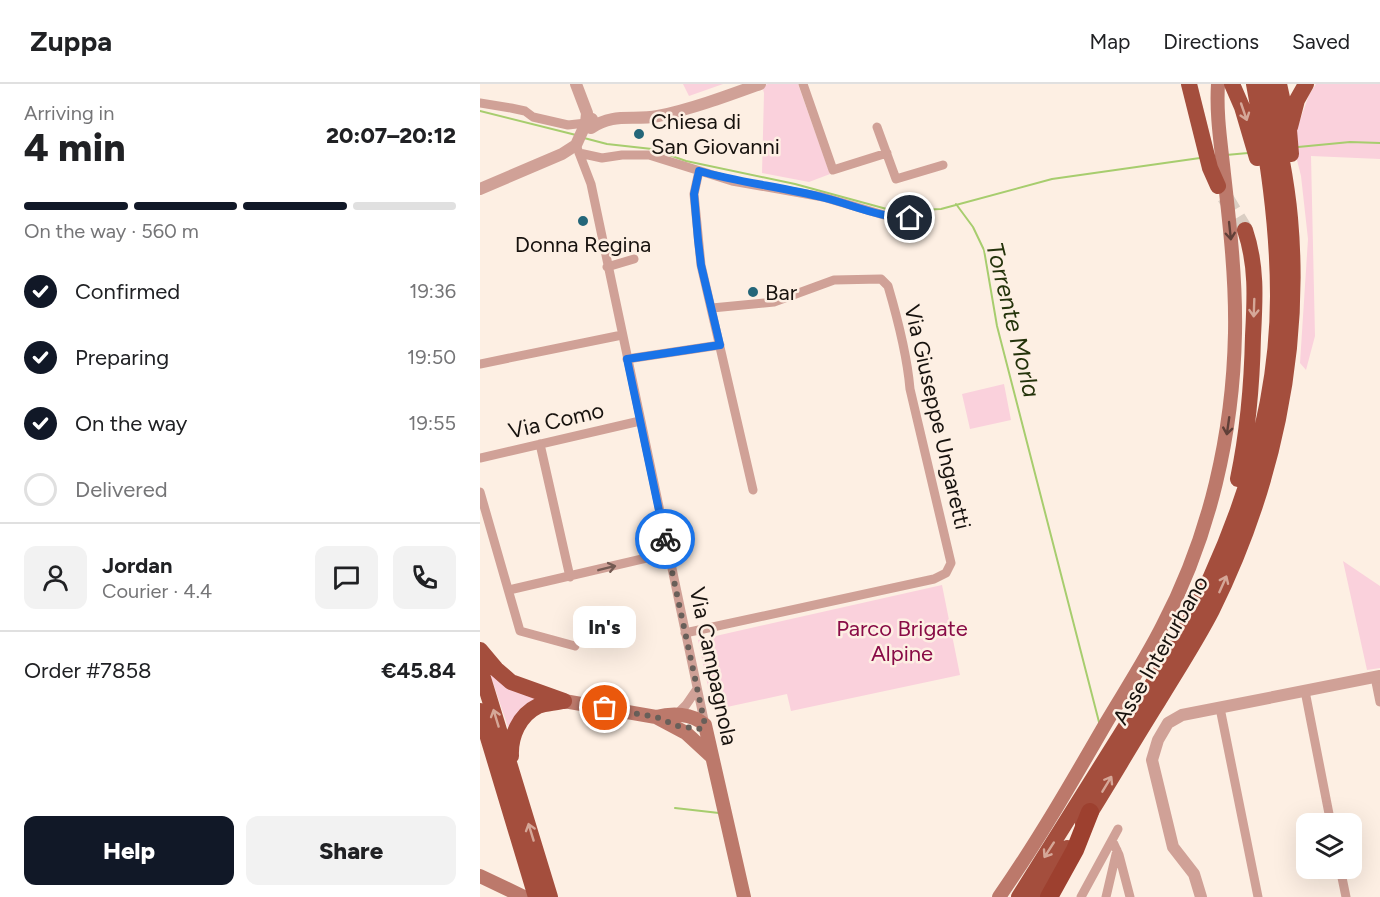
<!DOCTYPE html>
<html lang="en">
<head>
<meta charset="utf-8">
<style>
	body { margin:0; font-family:Figtree,sans-serif; background:#f2f2f2; color:#202124; height:100vh; display:flex; flex-direction:column; font-size:22px; white-space:nowrap }
	* { box-sizing:border-box; margin:0 }
	p { font-size:20px; color:#757577 }
	.icon { flex:none; width:33px; height:33px; fill:none; stroke:currentColor; stroke-width:2; stroke-linecap:round; stroke-linejoin:round }
	.map { position:relative; flex:1; overflow:hidden }
	.side { display:flex; flex-direction:column; background:#fff; width:480px }
	.side>* { flex:none }
	.buttons { position:absolute; left:816px; top:729px; display:grid; gap:12px }
	.buttons a { display:grid; place-items:center; width:66px; height:66px; border-radius:12px; background:#fff; box-shadow:0 6px 24px #0002; font-size:30px }
	.pin { position:absolute; display:grid; place-items:center; width:51px; height:51px; color:#fff; margin:-26px; border:3px solid #fff; border-radius:50%; box-shadow:0 2px 6px #0007 }
	.courier { position:absolute; display:grid; place-items:center; width:60px; height:60px; margin:-30px; border:4px solid #1a73e8; border-radius:50%; background:#fff; color:#222; box-shadow:0 2px 8px #0007 }
	.bubble { position:absolute; height:42px; border-radius:12px; background:#fff; box-shadow:0 6px 24px #0002; font-size:20px; font-weight:800; line-height:42px; text-align:center }
	.overview em { font-style:normal; font-weight:800 }
	.overview div { display:flex; flex-direction:column-reverse }
	.overview { display:flex; align-items:center; justify-content:space-between; height:102px; padding:0 24px }
	h1 { font-size:39px; font-weight:800; line-height:45px }
	.bar { display:grid; grid-template-columns:repeat(4,1fr); gap:9px 6px; align-content:center; height:72px; padding:0 24px }
	.bar i { height:8px; border-radius:4px; background:#e0e0e0 }
	.bar .current { background:#111827 }
	.bar p { grid-column:span 4 }
	.line { display:flex; align-items:center; gap:15px; padding:0 24px; border-top:2px solid #e0e0e0 }
	.line div { flex:1 }
	.round { display:grid; place-items:center; flex:none; width:63px; height:63px; border-radius:12px; background:#f2f2f2 }
	ol { padding:0 24px; list-style:none }
	li { display:flex; align-items:center; gap:18px; height:66px }
	li p { margin-inline-start:auto }
	li .icon { padding:6px; border-radius:50%; background:#111827; color:#fff; stroke-width:4 }
	li:last-child { color:#757577 }
	li i { width:33px; height:33px; border:3px solid #e0e0e0; border-radius:50% }
	.primary-button { display:flex; gap:12px; margin-top:auto; padding:12px 24px }
	.primary-button a { flex:1; height:69px; border-radius:12px; background:#111827; color:#fff; font-size:24px; font-weight:800; line-height:69px; text-align:center }
	.primary-button a+a { background:#f2f2f2; color:#202124 }
	header { display:flex; align-items:center; gap:36px; box-sizing:border-box; height:84px; padding:0 30px; background:#fff; border-bottom:2px solid #e0e0e0 }
	header strong { font-size:28px }
	nav { display:flex; gap:33px; margin-inline-start:auto; font-size:21px }
	main { display:flex; flex:1; min-height:0 }
	.map>svg:first-child { display:block }
	.green { fill:#fad1dc }
	.lines { fill:none; stroke-linecap:round; stroke-linejoin:round }
	.stream { stroke:#a7cd6e; stroke-width:2 }
	.trunk-tunnel { stroke:#dacec3; stroke-width:16; stroke-dasharray:16 8; stroke-linecap:butt }
	.minor { stroke:#d0a197; stroke-width:9 }
	.tertiary { stroke:#d0a197; stroke-width:12 }
	.secondary { stroke:#bc796b; stroke-width:14 }
	.trunk { stroke:#a44e3d; stroke-width:16 }
	.motorway { stroke:#9d402f; stroke-width:18 }
	.oneway { stroke:#d5a798 }
	.oneway2 { stroke:#614038 }
	.oneway3 { stroke:#745a52 }
	.done { stroke:#685f59; stroke-width:6; stroke-dasharray:0 10.8 }
	.route { stroke:#1a73e8; stroke-width:8 }
	.poi-dot { fill:#246679; stroke:#fdefe3; stroke-width:2 }
	.labels { text-anchor:middle; stroke-width:5; stroke-linejoin:round; paint-order:stroke }
	.poi-label { font-size:22px; fill:#17120e; stroke:#fdefe3; text-anchor:start }
	.street-label { font-size:22px; fill:#17120e; stroke:#fdefe3 }
	.park-label { font-size:22px; fill:#880b46; stroke:#fdefe3 }
	.water-label { font-size:24px; font-style:italic; fill:#24330b; stroke:#fdefe3 }
</style>
</head>
<body>
<header>
<strong>Zuppa</strong>
<nav><a>Map</a><a>Directions</a><a>Saved</a></nav>
</header>
<main>
<section class="side">
<div class="overview"><div><h1>4 min</h1><p>Arriving in</p></div><em>20:07–20:12</em></div>
<div class="bar"><i class="current"></i><i class="current"></i><i class="current"></i><i></i><p>On the way · 560 m</p></div>
<ol>
<li><svg class="icon" aria-label="check" viewBox="0 0 24 24"><path d="M5 12l5 5 9-10"/></svg>Confirmed<p>19:36</p></li>
<li><svg class="icon" aria-label="check" viewBox="0 0 24 24"><path d="M5 12l5 5 9-10"/></svg>Preparing<p>19:50</p></li>
<li><svg class="icon" aria-label="check" viewBox="0 0 24 24"><path d="M5 12l5 5 9-10"/></svg>On the way<p>19:55</p></li>
<li><i></i>Delivered</li>
</ol>
<div class="line" style="height:108px"><a class="round"><svg class="icon" aria-label="person" viewBox="0 0 24 24"><circle cx="12" cy="8" r="4"/><path d="M4 21q1-7 8-7t8 7"/></svg></a><div><b>Jordan</b><p>Courier · 4.4</p></div><a class="round"><svg class="icon" aria-label="chat" viewBox="0 0 24 24"><path d="M4 5h16v11H9l-5 4z"/></svg></a><a class="round"><svg class="icon" aria-label="phone" viewBox="0 0 24 24"><path d="M5 4h4l2 5-3 2q2 4 5 5l2-3 5 2v4C11 20 4 13 5 4z"/></svg></a></div>
<div class="line" style="height:78px"><div>Order #7858</div><b>€45.84</b></div>
<div class="primary-button"><a>Help</a><a>Share</a></div>
</section>
<div class="map">
<svg width="900" height="813" viewBox="0 0 900 813">
	<rect width="100%" height="100%" fill="#fdefe3"/>
	<!-- green -->
	<path class="green" d="M 203,0 L 243,0 L 209,12 Z
		M 288,0 L 318,0 L 350,90 L 329,98 L 282,89 L 284,9 L 282,2 Z
		M 836,0 L 900,0 L 900,75 L 831,72 L 835,252 L 826,286 L 820,279 L 828,155 L 821,92 L 817,76 L 815,50 L 829,11 Z
		M 524,300 L 531,336 L 490,345 L 482,310 Z
		M 863,477 L 900,502 L 900,584 L 887,586 Z
		M 462,501 L 480,591 L 311,627 L 307,610 L 233,626 L 218,556 Z
		M 9,587 L 66,613 L 30,649 Z"/>
	<g class="lines">
		<!-- stream -->
		<path class="stream" d="M 0,27 L 96,51
			M 104,54 L 127,60 L 172,65 L 206,77 L 315,100 L 414,127 L 461,125 L 572,95 L 720,74
			M 818,63 L 870,58 L 900,59
			M 746,71 L 768,69
			M 476,120 L 493,143 L 504,166 L 517,242 L 619,638
			M 195,724 L 239,729"/>
		<!-- trunk-tunnel -->
		<path class="trunk-tunnel" d="M 745,113 L 765,146"/>
		<!-- minor -->
		<path class="minor" d="M 323,0 L 353,86 L 407,69
			M 0,19 L 31,24 L 45,27 L 53,33 L 88,41 L 106,39
			M 397,43 L 416,95 L 463,81
			M 96,61 L 111,100 L 225,641
			M 99,69 L 122,74 L 142,71 L 169,71 L 252,97 L 343,113 L 414,134 L 446,134
			M 219,87 L 214,110 L 221,181 L 273,406
			M 127,183 L 154,175
			M 147,275 L 240,261
			M 0,280 L 142,251
			M 60,360 L 90,493
			M 0,374 L 160,337
			M 0,408 L 40,547 L 95,562
			M 29,506 L 188,469
			M 205,549 L 454,495 L 466,489 L 471,479 L 430,305 C 427,270 418,236 408,202 L 401,195 L 354,196 L 294,218 L 232,224
			M 895,593 L 900,618
			M 825,607 L 851,740
			M 740,624 L 778,813
			M 196,631 L 206,621 L 217,605
			M 632,756 L 639,771 L 650,813
			M 860,784 L 866,813
			M 601,813 L 638,745
			M 626,813 L 637,766"/>
		<!-- tertiary -->
		<path class="tertiary" d="M 96,0 L 107,29 L 106,39
			M 111,44 C 134,28 153,37 178,32 C 212,25 247,12 280,0
			M 0,105 L 82,70 L 96,61 L 106,39 L 112,35
			M 721,813 L 714,790 L 693,763 L 672,676 L 678,656 L 688,639 L 702,631 L 900,592"/>
		<!-- secondary -->
		<path class="secondary" d="M 84,617 L 176,633 L 206,649 L 231,672
			M 176,633 C 192,629 212,629 225,641
			M 225,641 L 264,813
			M 0,792 L 44,813
			M 519,813 C 558,757 592,698 626,639 C 645,607 666,575 683,541 C 730,451 753,350 755,249 C 756,196 750,143 744,90 C 741,60 736,31 738,0"/>
		<!-- trunk -->
		<path class="trunk" d="M 709,0 L 730,84 L 738,102
			M 752,0 L 762,23 L 777,74
			M 799,0 L 809,46 L 811,70
			M 810,43 L 817,16 L 826,0
			M 758,395 C 768,347 772,301 773,252 C 775,215 777,181 765,146
			M 0,566 L 16,585 L 31,598 L 84,617
			M 0,584 L 70,813
			M 0,627 L 56,813
			M 31,672 C 30,653 39,631 58,622 C 65,619 75,619 82,617
			M 603,740 C 629,699 653,657 679,616 C 697,586 716,557 732,526 C 792,405 822,269 810,134 C 806,89 796,44 785,0
			M 539,813 L 697,561 C 755,454 798,335 798,212 C 798,140 787,70 774,0
			M 555,813 L 587,764"/>
		<!-- motorway -->
		<path class="motorway" d="M 569,813 L 595,766 L 610,728"/>
	</g>
	<!-- one-way arrows -->
	<defs><path id="oneway-shaft" d="M-6 0H5M1.5-3L5.5 0L1.5 3" fill="none" stroke-width="1.6" stroke-linecap="round" stroke-linejoin="round" transform="scale(1.5)"/></defs>
	<g class="oneway">
		<use href="#oneway-shaft" transform="translate(764 28) rotate(71)"/>
		<use href="#oneway-shaft" transform="translate(774 224) rotate(92)"/>
		<use href="#oneway-shaft" transform="translate(743 500) rotate(-66)"/>
		<use href="#oneway-shaft" transform="translate(16 634) rotate(-107)"/>
		<use href="#oneway-shaft" transform="translate(627 700) rotate(-59)"/>
		<use href="#oneway-shaft" transform="translate(51 748) rotate(-107)"/>
		<use href="#oneway-shaft" transform="translate(569 766) rotate(123)"/>
	</g>
	<g class="oneway2">
		<use href="#oneway-shaft" transform="translate(750 147) rotate(84)"/>
		<use href="#oneway-shaft" transform="translate(748 342) rotate(98)"/>
	</g>
	<use class="oneway3" href="#oneway-shaft" transform="translate(127 484) rotate(-14)"/>
	<g class="lines">
		<!-- done -->
		<path class="done" d="M 125,624 L 176,633 L 198,642 L 219,645 L 225,641 L 185,455"/>
		<!-- route -->
		<path class="route" d="M 185,455 L 147,275 L 240,261 L 221,181 L 218,156 L 214,110 L 219,87 C 261,99 304,103 345,114 C 373,121 401,134 430,134"/>
	</g>
	<!-- markers -->
	<g class="poi-dot">
		<circle cx="159" cy="50" r="6"/>
		<circle cx="103" cy="137" r="6"/>
		<circle cx="273" cy="208" r="6"/>
	</g>
	<g class="labels">
		<!-- poi labels -->
		<g class="poi-label">
			<text x="171" y="45">Chiesa di<tspan x="171" dy="25">San Giovanni</tspan></text>
			<text x="103" y="168" text-anchor="middle">Donna Regina</text>
			<text x="285" y="216">Bar</text>
		</g>
		<!-- street labels -->
		<g class="street-label">
			<text transform="translate(458 333) rotate(77)" y="8">Via Giuseppe Ungaretti</text>
			<text transform="translate(76 336) rotate(-13)" y="8">Via Como</text>
			<text transform="translate(680 566) rotate(-60)" y="8">Asse Interurbano</text>
			<text transform="translate(234 582) rotate(78)" y="8">Via Campagnola</text>
		</g>
		<!-- park labels -->
		<g class="park-label">
			<text x="422" y="552">Parco Brigate<tspan x="422" dy="25">Alpine</tspan></text>
		</g>
		<!-- water labels -->
		<g class="water-label">
			<text transform="translate(533 236) rotate(76)" y="8">Torrente Morla</text>
		</g>
	</g>
</svg>
<div class="buttons">
<a><svg class="icon" aria-label="layers" viewBox="0 0 24 24"><path d="M12 4l9 5-9 5-9-5zM3 14l9 5 9-5"/></svg></a>
</div>
<div class="pin" style="left:125px;top:624px;background:#ea580c"><svg class="icon" aria-label="bag" viewBox="0 0 24 24"><path d="M5 8h14l-1 12H6zM9 8a3 3 0 0 1 6 0"/></svg></div>
<div class="pin" style="left:430px;top:134px;background:#1f2937"><svg class="icon" aria-label="home" viewBox="0 0 24 24"><path d="M3 11l9-7 9 7M6 9v11h12V9"/></svg></div>
<div class="courier" style="left:185px;top:455px"><svg class="icon" aria-label="bike" viewBox="0 0 24 24"><circle cx="6" cy="16" r="4"/><circle cx="18" cy="16" r="4"/><path d="M6 16l4-8h5l3 8M10 8l3 8H6M13 5h3"/></svg></div>
<div class="bubble" style="left:93px;top:522px;width:63px">In's</div>
</div>
</main>
</body>
</html>
